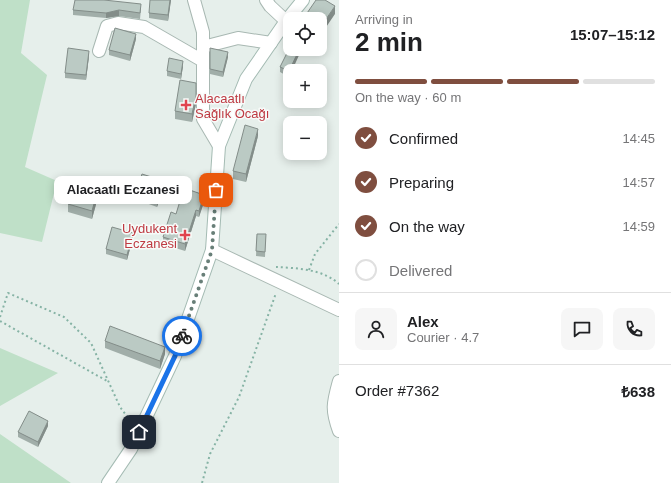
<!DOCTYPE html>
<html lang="en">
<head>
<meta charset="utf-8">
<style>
	body { margin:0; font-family:Arial,sans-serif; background:#f6f6f6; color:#202124; height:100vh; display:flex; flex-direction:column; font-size:15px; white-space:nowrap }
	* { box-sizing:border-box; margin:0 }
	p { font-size:13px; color:#757577 }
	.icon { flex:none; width:22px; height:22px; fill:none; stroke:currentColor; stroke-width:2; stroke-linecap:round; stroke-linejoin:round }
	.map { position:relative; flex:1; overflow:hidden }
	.details { display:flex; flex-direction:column; background:#fff; width:332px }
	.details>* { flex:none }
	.buttons { position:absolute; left:283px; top:12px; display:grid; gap:8px }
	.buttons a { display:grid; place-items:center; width:44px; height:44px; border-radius:8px; background:#fff; box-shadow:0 2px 10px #0003; font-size:20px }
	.pin { position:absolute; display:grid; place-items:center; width:34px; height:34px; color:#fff; margin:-17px; border-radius:8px; box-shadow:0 2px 6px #0006 }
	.courier { position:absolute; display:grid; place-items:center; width:40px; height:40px; margin:-20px; border:3px solid #1a73e8; border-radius:50%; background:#fff; color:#222; box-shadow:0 1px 5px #0007 }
	.bubble { position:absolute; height:28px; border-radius:8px; background:#fff; box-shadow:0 2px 10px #0003; font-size:13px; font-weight:700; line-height:28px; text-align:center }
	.summary em { font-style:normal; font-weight:700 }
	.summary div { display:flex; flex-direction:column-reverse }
	.summary { display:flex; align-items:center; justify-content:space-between; height:68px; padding:0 16px }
	h1 { font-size:26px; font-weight:700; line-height:30px }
	.bar { display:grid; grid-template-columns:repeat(4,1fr); gap:6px 4px; align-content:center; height:48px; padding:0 16px }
	.bar i { height:5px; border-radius:3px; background:#e0e0e0 }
	.bar .current { background:#7f4e3f }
	.bar p { grid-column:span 4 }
	.line { display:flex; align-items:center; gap:10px; padding:0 16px; border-top:1px solid #e0e0e0 }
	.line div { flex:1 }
	.round { display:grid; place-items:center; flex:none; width:42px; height:42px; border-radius:8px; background:#f6f6f6 }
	ol { padding:0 16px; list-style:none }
	li { display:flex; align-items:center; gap:12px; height:44px }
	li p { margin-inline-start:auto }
	li .icon { padding:4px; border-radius:50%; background:#7f4e3f; color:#fff; stroke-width:4 }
	li:last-child { color:#757577 }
	li i { width:22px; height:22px; border:2px solid #e0e0e0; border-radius:50% }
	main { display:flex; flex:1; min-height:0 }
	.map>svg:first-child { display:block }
	.grass { fill:#bfe0c8 }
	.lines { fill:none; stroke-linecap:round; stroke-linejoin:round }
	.street-casing { stroke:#a8b8b2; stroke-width:14 }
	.secondary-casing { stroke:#a4bbb3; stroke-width:14 }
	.path { stroke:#86b3a5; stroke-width:2; stroke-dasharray:2 3; stroke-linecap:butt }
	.street { stroke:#fff; stroke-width:12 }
	.secondary { stroke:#fff; stroke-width:12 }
	.wall { fill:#a1aea9 }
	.shaded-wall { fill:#838d89 }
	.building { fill:#bbcac4; stroke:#838d89 }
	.done { stroke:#687f78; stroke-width:4; stroke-dasharray:0 7.2 }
	.route { stroke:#1a73e8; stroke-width:5 }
	.health-dot { fill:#e0444e; stroke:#f7fbf9; stroke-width:1.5 }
	.labels { text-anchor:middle; stroke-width:3; stroke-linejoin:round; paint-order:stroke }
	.health-label { font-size:13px; fill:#be3a42; stroke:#f7fbf9; text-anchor:start }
</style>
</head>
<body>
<main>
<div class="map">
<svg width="339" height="483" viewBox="0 0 339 483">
	<rect width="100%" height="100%" fill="#e6efeb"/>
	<!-- grass -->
	<path class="grass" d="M 0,0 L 30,0 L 21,53 L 47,75 L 25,167 L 57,181 L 42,242 L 0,233 Z
		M 0,348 L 58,373 L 0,406 Z
		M 0,434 L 71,483 L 0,483 Z"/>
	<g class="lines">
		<defs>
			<path id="street" d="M 194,0 L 203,32 L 203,119 L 219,146
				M 266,0 L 270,6 L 286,21
				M 203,47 L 238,38 L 271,43
				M 99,51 L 107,26 L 118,23 L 144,27 L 203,61
				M 212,250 L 339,310
				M 339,381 C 333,403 331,409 339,431"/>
			<path id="secondary" d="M 108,483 L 131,449 L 175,356 L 212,250 L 219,146 L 246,79 L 286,21 L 303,0"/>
		</defs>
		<!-- street casing -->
		<use href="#street" class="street-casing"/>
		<!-- secondary casing -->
		<use href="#secondary" class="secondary-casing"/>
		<!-- path -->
		<path class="path" d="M 276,267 C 296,268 323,269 339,284
			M 309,270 L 315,254 L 339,224
			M 0,317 L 8,293 L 64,317 L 91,343 L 120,407 L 132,423
			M 0,321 L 107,381
			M 202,483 L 210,454 L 239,397 L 276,293"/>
		<!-- street -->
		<use href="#street" class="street"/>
		<!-- secondary -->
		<use href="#secondary" class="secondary"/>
	</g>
	<!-- wall -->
	<path class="wall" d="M 171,0 L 168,21 L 149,18 L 149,13 Z
		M 141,9 L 140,19 L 119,16 L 106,18 L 73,15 L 73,10 Z
		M 136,39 L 130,61 L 109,55 L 109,50 Z
		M 210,48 L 228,57 L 223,77 L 210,74 Z
		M 299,55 L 290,71 L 290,75 L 289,77 L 280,72 L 280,67 Z
		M 89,56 L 86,80 L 65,78 L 65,73 Z
		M 183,66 L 181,79 L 167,76 L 167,71 Z
		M 196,104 L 192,122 L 175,119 L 175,111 Z
		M 258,136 L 246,182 L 233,179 L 233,171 Z
		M 164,187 L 157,207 L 135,199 L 135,194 Z
		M 98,197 L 92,219 L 68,212 L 68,204 Z
		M 204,202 L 199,217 L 196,216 L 185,251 L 163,244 L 163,237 L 176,214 Z
		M 257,234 L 266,234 L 265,257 L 256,256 Z
		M 133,238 L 127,260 L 106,254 L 106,249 Z
		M 105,341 L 165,354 L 160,369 L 105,348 Z
		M 48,426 L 38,447 L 18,437 L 18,432 Z"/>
	<!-- shaded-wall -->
	<path class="shaded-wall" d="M 170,0 L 171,0 L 168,21 L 168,15 Z
		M 335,6 L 335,14 L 320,36 L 320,28 Z
		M 119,10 L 119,16 L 106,18 L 106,13 Z
		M 136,34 L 136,39 L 130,61 L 130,55 Z
		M 299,50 L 299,55 L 292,71 L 290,71 L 290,75 L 289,77 L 289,71 Z
		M 89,51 L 89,56 L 86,80 L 86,75 Z
		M 228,52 L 228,57 L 223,77 L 223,72 Z
		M 183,61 L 183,66 L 181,79 L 181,74 Z
		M 196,96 L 196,104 L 192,122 L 192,114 Z
		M 258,129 L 258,136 L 246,182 L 246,174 Z
		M 164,181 L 164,187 L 157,207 L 157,201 Z
		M 98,189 L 98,197 L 92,219 L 92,211 Z
		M 204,195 L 204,202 L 199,217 L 199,211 Z
		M 196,210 L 196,216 L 185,251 L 185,244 Z
		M 133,233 L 133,238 L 127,260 L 127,255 Z
		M 165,347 L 165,354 L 160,369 L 160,361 Z
		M 48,421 L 48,426 L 38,447 L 38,442 Z"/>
	<!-- building -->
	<path class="building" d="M 75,0 L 104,0 L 141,4 L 140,13 L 119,10 L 106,13 L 73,10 Z
		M 150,0 L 170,0 L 168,15 L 149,13 Z
		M 316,0 L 325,0 L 335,6 L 320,28 L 320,19 L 303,19 Z
		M 115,28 L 136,34 L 130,55 L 109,50 Z
		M 290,47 L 290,49 L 297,49 L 299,50 L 289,71 L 280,67 Z
		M 68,48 L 89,51 L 86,75 L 65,73 Z
		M 210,48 L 228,52 L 223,72 L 210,69 Z
		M 169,58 L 183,61 L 181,74 L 167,71 Z
		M 180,80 L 196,83 L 196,96 L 192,114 L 175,111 Z
		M 245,125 L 258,129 L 246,174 L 233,171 Z
		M 142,174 L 164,181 L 157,201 L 135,194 Z
		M 75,182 L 98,189 L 92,211 L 68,204 Z
		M 184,188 L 204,195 L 199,211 L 196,210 L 185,244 L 163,237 L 171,212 L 176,214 Z
		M 112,227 L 133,233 L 127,255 L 106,249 Z
		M 257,234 L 266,234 L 265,252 L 256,251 Z
		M 110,326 L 165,347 L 160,361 L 105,341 Z
		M 29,411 L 48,421 L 38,442 L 18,432 Z"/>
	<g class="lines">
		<!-- done -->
		<path class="done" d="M 182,336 L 212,250 L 216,190"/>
		<!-- route -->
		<path class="route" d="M 139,432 L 175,356 L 182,336"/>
	</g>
	<!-- markers -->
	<g class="health-dot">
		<path d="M184 99h4v4h4v4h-4v4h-4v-4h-4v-4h4z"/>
		<path d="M183 229h4v4h4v4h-4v4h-4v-4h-4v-4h4z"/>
	</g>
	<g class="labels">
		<!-- health labels -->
		<g class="health-label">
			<text x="195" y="103">Alacaatlı<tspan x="195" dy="15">Sağlık Ocağı</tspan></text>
			<text x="177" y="233" text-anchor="end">Uydukent<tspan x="177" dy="15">Eczanesi</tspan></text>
		</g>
	</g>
</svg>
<div class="buttons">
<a><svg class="icon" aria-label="locate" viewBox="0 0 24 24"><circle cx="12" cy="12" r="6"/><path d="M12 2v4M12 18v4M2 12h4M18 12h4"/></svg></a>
<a>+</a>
<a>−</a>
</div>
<div class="pin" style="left:216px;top:190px;background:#ea580c"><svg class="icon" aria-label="bag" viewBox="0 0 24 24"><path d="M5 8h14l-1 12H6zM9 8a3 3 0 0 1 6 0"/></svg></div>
<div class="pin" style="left:139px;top:432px;background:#1f2937"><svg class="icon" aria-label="home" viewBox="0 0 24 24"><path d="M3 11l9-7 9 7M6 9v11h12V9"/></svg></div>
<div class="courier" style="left:182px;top:336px"><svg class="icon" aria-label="bike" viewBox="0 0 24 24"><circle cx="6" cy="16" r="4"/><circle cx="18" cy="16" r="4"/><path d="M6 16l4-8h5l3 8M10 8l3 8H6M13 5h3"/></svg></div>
<div class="bubble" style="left:54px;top:176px;width:138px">Alacaatlı Eczanesi</div>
</div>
<section class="details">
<div class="summary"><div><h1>2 min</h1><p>Arriving in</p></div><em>15:07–15:12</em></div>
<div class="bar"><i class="current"></i><i class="current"></i><i class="current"></i><i></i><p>On the way · 60 m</p></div>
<ol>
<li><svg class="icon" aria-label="check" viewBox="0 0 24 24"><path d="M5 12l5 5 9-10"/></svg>Confirmed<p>14:45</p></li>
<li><svg class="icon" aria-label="check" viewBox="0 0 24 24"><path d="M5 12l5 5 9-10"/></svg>Preparing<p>14:57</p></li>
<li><svg class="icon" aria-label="check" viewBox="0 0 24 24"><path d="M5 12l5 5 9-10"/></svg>On the way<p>14:59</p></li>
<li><i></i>Delivered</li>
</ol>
<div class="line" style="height:72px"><a class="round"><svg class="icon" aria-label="person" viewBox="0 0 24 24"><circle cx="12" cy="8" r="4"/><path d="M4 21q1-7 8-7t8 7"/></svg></a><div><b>Alex</b><p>Courier · 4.7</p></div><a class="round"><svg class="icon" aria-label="chat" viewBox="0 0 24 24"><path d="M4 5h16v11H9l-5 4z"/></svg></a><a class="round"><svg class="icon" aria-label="phone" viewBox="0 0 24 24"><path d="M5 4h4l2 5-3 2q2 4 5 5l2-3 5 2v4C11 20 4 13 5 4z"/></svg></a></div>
<div class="line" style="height:52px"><div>Order #7362</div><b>₺638</b></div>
</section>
</main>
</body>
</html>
